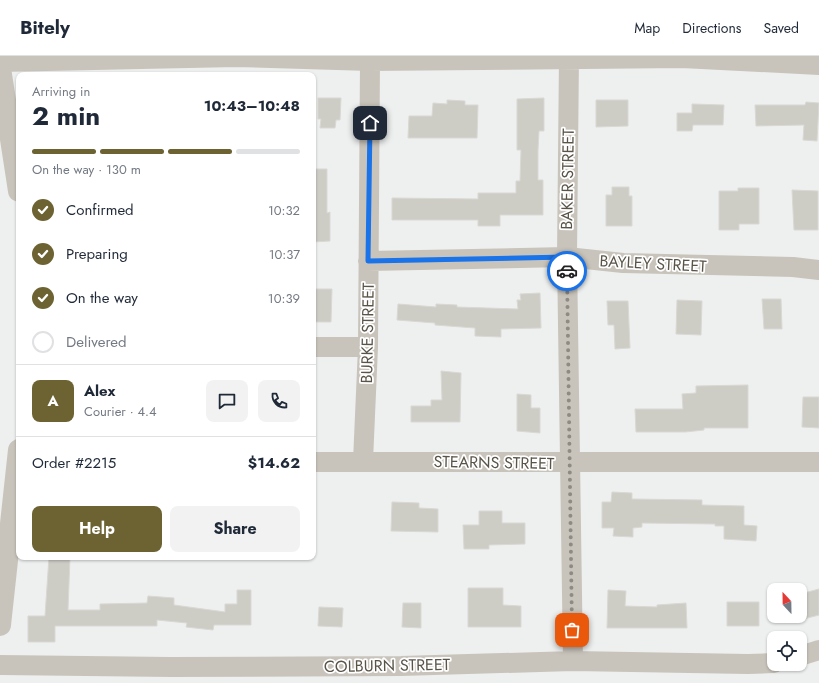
<!DOCTYPE html>
<html lang="en">
<head>
<meta charset="utf-8">
<style>
	body { margin:0; font-family:Jost,sans-serif; background:#f2f2f3; color:#1f2937; height:100vh; display:flex; flex-direction:column; font-size:15px; white-space:nowrap }
	* { box-sizing:border-box; margin:0 }
	p { font-size:13px; color:#747a83 }
	.icon { flex:none; width:22px; height:22px; fill:none; stroke:currentColor; stroke-width:2; stroke-linecap:round; stroke-linejoin:round }
	.map { position:relative; flex:1; overflow:hidden }
	.drawer { position:absolute; left:16px; top:16px; width:300px; height:488px; display:flex; flex-direction:column; background:#fff; border-radius:8px; box-shadow:0 1px 3px #0004 }
	.drawer>* { flex:none }
	.needle { width:26px; rotate:338deg }
	.buttons { position:absolute; left:767px; top:527px; display:grid; gap:8px }
	.buttons a { display:grid; place-items:center; width:40px; height:40px; border-radius:8px; background:#fff; box-shadow:0 1px 3px #0004; font-size:20px }
	.pin { position:absolute; display:grid; place-items:center; width:34px; height:34px; color:#fff; margin:-17px; border-radius:8px; box-shadow:0 2px 6px #0006 }
	.courier { position:absolute; display:grid; place-items:center; width:40px; height:40px; margin:-20px; border:3px solid #1a73e8; border-radius:50%; background:#fff; color:#222; box-shadow:0 1px 5px #0007 }
	.overview em { font-style:normal; font-weight:700 }
	.overview div { display:flex; flex-direction:column-reverse }
	.overview { display:flex; align-items:center; justify-content:space-between; height:68px; padding:0 16px }
	h1 { font-size:26px; font-weight:700; line-height:30px }
	.bar { display:grid; grid-template-columns:repeat(4,1fr); gap:6px 4px; align-content:center; height:48px; padding:0 16px }
	.bar i { height:5px; border-radius:3px; background:#e0e1e3 }
	.bar .current { background:#6d6232 }
	.bar p { grid-column:span 4 }
	.line { display:flex; align-items:center; gap:10px; padding:0 16px; border-top:1px solid #e0e1e3 }
	.line div { flex:1 }
	.round { display:grid; place-items:center; flex:none; width:42px; height:42px; border-radius:8px; background:#f2f2f3 }
	ol { padding:0 16px; list-style:none }
	li { display:flex; align-items:center; gap:12px; height:44px }
	li p { margin-inline-start:auto }
	li .icon { padding:4px; border-radius:50%; background:#6d6232; color:#fff; stroke-width:4 }
	li:last-child { color:#747a83 }
	li i { width:22px; height:22px; border:2px solid #e0e1e3; border-radius:50% }
	.button { display:flex; gap:8px; margin-top:auto; padding:8px 16px }
	.button a { flex:1; height:46px; border-radius:8px; background:#6d6232; color:#fff; font-size:16px; font-weight:700; line-height:46px; text-align:center }
	.button a+a { background:#f2f2f3; color:#1f2937 }
	header { display:flex; align-items:center; gap:24px; box-sizing:border-box; height:56px; padding:0 20px; background:#fff; border-bottom:1px solid #e0e1e3 }
	header strong { font-size:19px }
	nav { display:flex; gap:22px; margin-inline-start:auto; font-size:14px }
	.map>svg:first-child { display:block }
	.building { fill:#cdccc5; stroke:#d9d8d3 }
	.lines { fill:none; stroke-linecap:round; stroke-linejoin:round }
	.minor { stroke:#c9c4bb; stroke-width:20 }
	.tertiary { stroke:#c9c4bb; stroke-width:22 }
	.done { stroke:#8d8b83; stroke-width:4; stroke-dasharray:0 7.2 }
	.route { stroke:#1a73e8; stroke-width:5 }
	.labels { text-anchor:middle; stroke-width:3.5; stroke-linejoin:round; paint-order:stroke }
	.street-label { font-size:16px; fill:#595448; stroke:#fff }
</style>
</head>
<body>
<header>
<strong>Bitely</strong>
<nav><a>Map</a><a>Directions</a><a>Saved</a></nav>
</header>
<div class="map">
<svg width="819" height="627" viewBox="0 0 819 627">
	<rect width="100%" height="100%" fill="#eef0f0"/>
	<!-- building -->
	<path class="building" d="M 318,42 L 341,42 L 340,64 L 336,64 L 335,72 L 320,72 L 321,63 L 318,63 Z
		M 544,42 L 544,75 L 539,75 L 538,94 L 538,124 L 543,124 L 543,159 L 500,159 L 500,170 L 478,170 L 478,164 L 392,164 L 392,142 L 478,143 L 478,137 L 516,137 L 516,125 L 520,125 L 521,94 L 517,94 L 517,43 Z
		M 447,44 L 465,45 L 465,49 L 478,49 L 477,82 L 408,82 L 409,60 L 432,60 L 433,47 L 447,48 Z
		M 596,44 L 628,44 L 628,70 L 596,71 Z
		M 806,46 L 819,47 L 817,85 L 803,84 L 804,69 L 756,70 L 755,49 L 805,49 Z
		M 692,48 L 724,49 L 723,69 L 693,69 L 692,75 L 677,75 L 677,57 L 692,57 Z
		M 313,113 L 327,113 L 327,157 L 330,156 L 330,185 L 313,186 Z
		M 612,131 L 629,131 L 629,140 L 632,140 L 632,170 L 606,170 L 606,139 L 612,139 Z
		M 738,132 L 759,132 L 759,168 L 739,168 L 739,174 L 719,174 L 719,135 L 738,135 Z
		M 792,134 L 818,135 L 818,174 L 794,174 Z
		M 313,233 L 332,233 L 331,266 L 313,266 Z
		M 540,237 L 541,272 L 501,273 L 501,281 L 475,280 L 475,272 L 435,269 L 435,267 L 397,264 L 398,248 L 436,251 L 436,248 L 457,249 L 457,251 L 518,253 L 517,244 L 521,244 L 520,238 Z
		M 762,243 L 781,243 L 782,273 L 764,273 Z
		M 677,244 L 702,245 L 701,279 L 676,278 Z
		M 607,245 L 628,245 L 630,292 L 615,293 L 614,269 L 608,269 Z
		M 441,315 L 461,317 L 460,366 L 411,366 L 411,350 L 431,350 L 431,344 L 442,344 Z
		M 748,329 L 748,372 L 704,372 L 704,374 L 685,376 L 636,376 L 635,353 L 683,353 L 682,338 L 696,337 L 696,330 Z
		M 517,338 L 531,339 L 531,352 L 540,352 L 540,377 L 517,375 Z
		M 803,341 L 819,341 L 819,372 L 802,371 Z
		M 612,436 L 632,437 L 632,443 L 702,444 L 702,449 L 744,450 L 744,469 L 757,470 L 756,485 L 724,483 L 724,470 L 715,470 L 715,468 L 642,467 L 642,471 L 633,472 L 633,481 L 613,480 L 614,472 L 602,472 L 602,446 L 611,446 Z
		M 392,446 L 419,447 L 419,452 L 438,453 L 438,476 L 391,475 Z
		M 479,455 L 502,455 L 502,467 L 525,467 L 525,488 L 489,489 L 489,493 L 464,493 L 463,469 L 479,469 Z
		M 49,501 L 70,501 L 68,554 L 100,554 L 100,548 L 147,547 L 148,540 L 174,542 L 174,549 L 225,556 L 225,548 L 237,548 L 237,534 L 251,534 L 251,569 L 214,569 L 213,574 L 186,571 L 187,567 L 157,564 L 157,570 L 55,570 L 55,586 L 28,586 L 28,560 L 45,560 Z
		M 468,532 L 503,532 L 503,549 L 521,550 L 521,571 L 468,571 Z
		M 819,533 L 819,559 L 800,564 L 800,538 Z
		M 608,534 L 626,535 L 625,550 L 657,551 L 657,549 L 686,547 L 687,572 L 607,572 Z
		M 727,546 L 759,546 L 759,570 L 727,570 Z
		M 403,547 L 421,547 L 421,572 L 402,571 Z
		M 319,551 L 343,552 L 342,571 L 318,570 Z"/>
	<g class="lines">
		<!-- minor -->
		<path class="minor" d="M 569,0 L 567,201 L 573,605
			M 0,6 L 236,1 L 370,5 L 682,2 L 819,9
			M 368,205 L 567,201 L 623,207 L 793,211 L 819,214
			M 313,291 L 368,291
			M 363,405 L 368,291 L 370,5
			M 313,406 L 819,406
			M 800,600 L 819,594
			M 0,609 L 171,611 L 401,610 L 573,605 L 748,608 L 774,607"/>
		<!-- tertiary -->
		<path class="tertiary" d="M 0,12 L 19,135
			M 0,569 L 19,394"/>
	</g>
	<g class="lines">
		<!-- done -->
		<path class="done" d="M 567,215 L 572,574"/>
		<!-- route -->
		<path class="route" d="M 370,67 L 368,205 L 566,201 L 567,215"/>
	</g>
	<g class="labels">
		<!-- street labels -->
		<g class="street-label">
			<text transform="translate(567 123) rotate(-89)" y="6">BAKER STREET</text>
			<text transform="translate(653 207) rotate(3)" y="6">BAYLEY STREET</text>
			<text transform="translate(367 277) rotate(-89)" y="6">BURKE STREET</text>
			<text transform="translate(494 406) rotate(1)" y="6">STEARNS STREET</text>
			<text transform="translate(387 609) rotate(-1)" y="6">COLBURN STREET</text>
		</g>
	</g>
</svg>
<div class="buttons">
<a><svg class="needle" viewBox="-14 -14 28 28"><path d="M0-13l5 13h-10z" fill="#e53935"/><path d="M0 13l5-13h-10z" fill="#747a83"/></svg></a>
<a><svg class="icon" aria-label="locate" viewBox="0 0 24 24"><circle cx="12" cy="12" r="6"/><path d="M12 2v4M12 18v4M2 12h4M18 12h4"/></svg></a>
</div>
<div class="pin" style="left:572px;top:574px;background:#ea580c"><svg class="icon" aria-label="bag" viewBox="0 0 24 24"><path d="M5 8h14l-1 12H6zM9 8a3 3 0 0 1 6 0"/></svg></div>
<div class="pin" style="left:370px;top:67px;background:#1f2937"><svg class="icon" aria-label="home" viewBox="0 0 24 24"><path d="M3 11l9-7 9 7M6 9v11h12V9"/></svg></div>
<div class="courier" style="left:567px;top:215px"><svg class="icon" aria-label="car" viewBox="0 0 24 24"><path d="M5 17H2v-5l4-1 3-4h7l3 4 3 1v5h-3M9 17h6M6 11h13"/><circle cx="7" cy="17" r="2"/><circle cx="17" cy="17" r="2"/></svg></div>
<section class="drawer">
<div class="overview"><div><h1>2 min</h1><p>Arriving in</p></div><em>10:43–10:48</em></div>
<div class="bar"><i class="current"></i><i class="current"></i><i class="current"></i><i></i><p>On the way · 130 m</p></div>
<ol>
<li><svg class="icon" aria-label="check" viewBox="0 0 24 24"><path d="M5 12l5 5 9-10"/></svg>Confirmed<p>10:32</p></li>
<li><svg class="icon" aria-label="check" viewBox="0 0 24 24"><path d="M5 12l5 5 9-10"/></svg>Preparing<p>10:37</p></li>
<li><svg class="icon" aria-label="check" viewBox="0 0 24 24"><path d="M5 12l5 5 9-10"/></svg>On the way<p>10:39</p></li>
<li><i></i>Delivered</li>
</ol>
<div class="line" style="height:72px"><b class="round" style="background:#6d6232;color:#fff">A</b><div><b>Alex</b><p>Courier · 4.4</p></div><a class="round"><svg class="icon" aria-label="chat" viewBox="0 0 24 24"><path d="M4 5h16v11H9l-5 4z"/></svg></a><a class="round"><svg class="icon" aria-label="phone" viewBox="0 0 24 24"><path d="M5 4h4l2 5-3 2q2 4 5 5l2-3 5 2v4C11 20 4 13 5 4z"/></svg></a></div>
<div class="line" style="height:52px"><div>Order #2215</div><b>$14.62</b></div>
<div class="button"><a>Help</a><a>Share</a></div>
</section>
</div>
</body>
</html>
